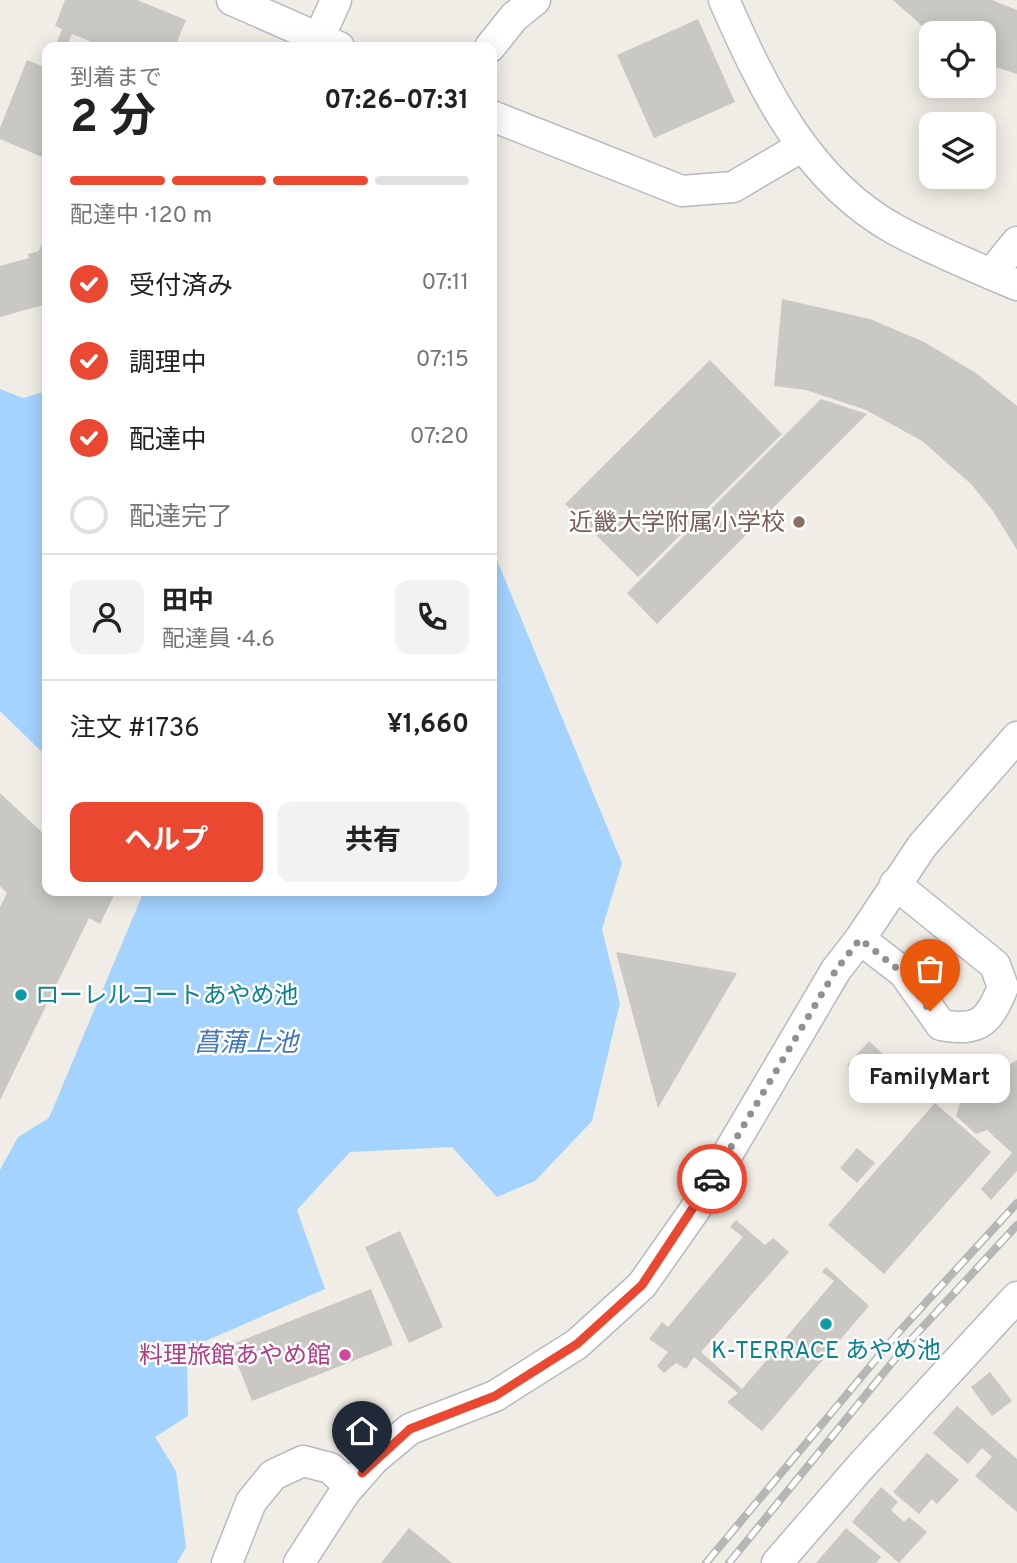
<!DOCTYPE html>
<html lang="ja">
<head>
<meta charset="utf-8">
<style>
	body { margin:0; font-family:Overpass,"Noto Sans JP",sans-serif; background:#f2f2f2; color:#222; height:100vh; display:flex; flex-direction:column; font-size:26px; white-space:nowrap }
	* { box-sizing:border-box; margin:0 }
	p { font-size:23px; color:#767676 }
	.icon { flex:none; width:38px; height:38px; fill:none; stroke:currentColor; stroke-width:2; stroke-linecap:round; stroke-linejoin:round }
	.map { position:relative; flex:1; overflow:hidden }
	.side { position:absolute; left:42px; top:42px; width:455px; height:854px; display:flex; flex-direction:column; background:#fff; border-radius:14px; box-shadow:0 4px 18px #0003 }
	.side>* { flex:none }
	.fabs { position:absolute; left:919px; top:21px; display:grid; gap:14px }
	.fabs a { display:grid; place-items:center; width:77px; height:77px; border-radius:14px; background:#fff; box-shadow:0 4px 18px #0003; font-size:35px }
	.pin { position:absolute; display:grid; place-items:center; width:60px; height:60px; color:#fff; margin:-72px -30px; border-radius:50% 50% 50% 0; rotate:-45deg; box-shadow:0 0 7px #0007 }
	.pin .icon { rotate:45deg }
	.courier { position:absolute; display:grid; place-items:center; width:70px; height:70px; margin:-35px; border:5px solid #ea4830; border-radius:50%; background:#fff; color:#222; box-shadow:0 2px 9px #0007 }
	.bubble { position:absolute; height:49px; border-radius:14px; background:#fff; box-shadow:0 4px 18px #0003; font-size:23px; font-weight:700; line-height:49px; text-align:center }
	.overview em { font-style:normal; font-weight:700 }
	.overview div { display:flex; flex-direction:column-reverse }
	.overview { display:flex; align-items:center; justify-content:space-between; height:119px; padding:0 28px }
	h1 { font-size:46px; font-weight:700; line-height:52px }
	.bar { display:grid; grid-template-columns:repeat(4,1fr); gap:10px 7px; align-content:center; height:84px; padding:0 28px }
	.bar i { height:9px; border-radius:5px; background:#e0e0e0 }
	.bar .current { background:#ea4830 }
	.bar p { grid-column:span 4 }
	.line { display:flex; align-items:center; gap:18px; padding:0 28px; border-top:2px solid #e0e0e0 }
	.line div { flex:1 }
	.round { display:grid; place-items:center; flex:none; width:74px; height:74px; border-radius:14px; background:#f2f2f2 }
	ol { padding:0 28px; list-style:none }
	li { display:flex; align-items:center; gap:21px; height:77px }
	li p { margin-inline-start:auto }
	li .icon { padding:7px; border-radius:50%; background:#ea4830; color:#fff; stroke-width:4 }
	li:last-child { color:#767676 }
	li i { width:38px; height:38px; border:4px solid #e0e0e0; border-radius:50% }
	.primary-button { display:flex; gap:14px; margin-top:auto; padding:14px 28px }
	.primary-button a { flex:1; height:80px; border-radius:14px; background:#ea4830; color:#fff; font-size:28px; font-weight:700; line-height:80px; text-align:center }
	.primary-button a+a { background:#f2f2f2; color:#222 }
	.map>svg:first-child { display:block }
	.water { fill:#a4d3ff }
	.building { fill:#cac8c2 }
	.lines { fill:none; stroke-linecap:round; stroke-linejoin:round }
	.minor-casing { stroke:#b7babe; stroke-width:33 }
	.minor { stroke:#fff; stroke-width:30 }
	.rail-casing { stroke:#b5b6b6; stroke-width:8 }
	.rail { stroke:#fff; stroke-width:5; stroke-dasharray:16; stroke-linecap:butt }
	.done { stroke:#8f9192; stroke-width:7; stroke-dasharray:0 12.6 }
	.route { stroke:#ea4830; stroke-width:9 }
	.education-dot { fill:#8d6e63; stroke:#fff; stroke-width:2.5 }
	.culture-dot { fill:#0f9aa8; stroke:#fff; stroke-width:2.5 }
	.hotel-dot { fill:#d1479c; stroke:#fff; stroke-width:2.5 }
	.labels { text-anchor:middle; stroke-width:5; stroke-linejoin:round; paint-order:stroke }
	.education-label { font-size:24px; fill:#785e54; stroke:#fff; text-anchor:end }
	.culture-label { font-size:24px; fill:#0d838f; stroke:#fff; text-anchor:start }
	.hotel-label { font-size:24px; fill:#b23c85; stroke:#fff; text-anchor:end }
	.water-label { font-size:26px; font-style:italic; fill:#4377bb; stroke:#fff }
</style>
</head>
<body>
<div class="map">
<svg width="1017" height="1563" viewBox="0 0 1017 1563">
	<rect width="100%" height="100%" fill="#efede5"/>
	<!-- water -->
	<path class="water" d="M 0,389 L 23,398 L 47,391 L 47,757 L 0,711 Z
		M 492,548 L 622,863 L 602,929 L 620,1003 L 592,1121 L 535,1181 L 497,1197 L 452,1147 L 350,1152 L 297,1210 L 325,1289 L 187,1349 L 188,1416 L 155,1437 L 176,1471 L 186,1547 L 177,1563 L 0,1563 L 0,1170 L 18,1137 L 49,1118 L 144,891 L 492,891 Z"/>
	<!-- building -->
	<path class="building" d="M 65,0 L 137,0 L 186,20 L 175,47 L 105,47 L 72,34 L 67,46 L 57,42 L 62,29 L 55,26 Z
		M 893,0 L 992,0 L 1017,10 L 1017,74 L 984,63 L 984,33 L 930,33 Z
		M 698,19 L 735,102 L 654,138 L 617,55 Z
		M 27,60 L 47,68 L 47,159 L 0,139 L 0,128 Z
		M 47,231 L 47,304 L 0,317 L 0,266 L 29,258 L 28,254 L 39,251 Z
		M 782,299 L 870,319 L 924,342 L 976,373 L 1017,406 L 1017,550 L 993,511 L 971,484 L 922,441 L 866,410 L 806,390 L 774,386 Z
		M 710,360 L 782,434 L 638,577 L 565,504 Z
		M 821,399 L 867,414 L 657,624 L 627,593 Z
		M 0,793 L 47,837 L 47,891 L 116,891 L 100,924 L 89,918 L 0,1100 L 0,907 L 7,893 L 0,886 Z
		M 616,952 L 737,973 L 658,1108 Z
		M 869,1041 L 887,1058 L 867,1082 L 847,1065 Z
		M 1017,1060 L 1017,1171 L 991,1200 L 981,1189 L 1012,1153 L 987,1130 L 976,1134 L 956,1116 L 963,1094 Z
		M 935,1103 L 991,1152 L 884,1274 L 828,1225 Z
		M 857,1148 L 875,1163 L 857,1183 L 840,1168 Z
		M 736,1220 L 765,1245 L 773,1238 L 789,1252 L 701,1352 L 742,1389 L 834,1281 L 822,1272 L 826,1267 L 869,1306 L 762,1431 L 727,1402 L 738,1393 L 694,1357 L 686,1369 L 676,1363 L 664,1373 L 657,1366 L 668,1352 L 649,1339 L 662,1322 L 668,1327 L 743,1237 L 730,1227 Z
		M 400,1231 L 443,1327 L 409,1343 L 365,1247 Z
		M 371,1289 L 393,1345 L 252,1401 L 230,1345 Z
		M 990,1372 L 1012,1401 L 992,1416 L 971,1387 Z
		M 957,1406 L 1017,1459 L 1017,1512 L 975,1476 L 992,1457 L 982,1448 L 968,1464 L 933,1433 Z
		M 927,1453 L 959,1480 L 937,1504 L 932,1499 L 919,1514 L 893,1492 Z
		M 881,1487 L 898,1502 L 891,1510 L 904,1522 L 909,1517 L 927,1532 L 899,1563 L 852,1522 Z
		M 409,1528 L 452,1563 L 381,1563 Z
		M 846,1528 L 881,1557 L 876,1563 L 816,1563 Z"/>
	<g class="lines">
		<defs>
			<path id="minor" d="M 232,0 L 339,47
				M 724,0 C 763,89 807,181 896,230 C 935,251 977,268 1017,285
				M 319,38 L 336,0
				M 490,47 L 514,17 L 535,0
				M 492,116 L 682,191 L 733,187 L 801,147
				M 991,274 L 1017,242
				M 860,939 L 904,973 L 941,1025 C 979,1032 989,1022 1003,987 L 995,965 L 895,884
				M 227,1563 L 251,1502 L 273,1475 L 303,1461 L 330,1468 L 350,1486
				M 299,1563 L 345,1492 L 374,1459 L 410,1429 L 495,1396 L 577,1344 L 642,1285 L 694,1211 L 836,970 L 860,939 L 922,846 L 1017,737
				M 777,1563 L 862,1465 L 1017,1297"/>
		</defs>
		<!-- minor casing -->
		<use href="#minor" class="minor-casing"/>
		<!-- minor -->
		<use href="#minor" class="minor"/>
		<defs>
			<path id="rail" d="M 706,1563 L 898,1333 L 1017,1203
				M 729,1563 L 908,1343 L 1017,1225"/>
		</defs>
		<!-- rail casing -->
		<use href="#rail" class="rail-casing"/>
		<!-- rail -->
		<use href="#rail" class="rail"/>
	</g>
	<g class="lines">
		<!-- done -->
		<path class="done" d="M 712,1179 L 836,970 L 860,939 L 904,974 L 930,1011"/>
		<!-- route -->
		<path class="route" d="M 362,1473 L 410,1429 L 495,1396 L 577,1344 L 642,1285 L 712,1179"/>
	</g>
	<!-- markers -->
	<circle class="education-dot" cx="799" cy="522" r="7"/>
	<g class="culture-dot">
		<circle cx="21" cy="995" r="7"/>
		<circle cx="826" cy="1324" r="7"/>
	</g>
	<circle class="hotel-dot" cx="345" cy="1355" r="7"/>
	<g class="labels">
		<!-- education labels -->
		<g class="education-label">
			<text x="785" y="530">近畿大学附属小学校</text>
		</g>
		<!-- culture labels -->
		<g class="culture-label">
			<text x="35" y="1003">ローレルコートあやめ池</text>
			<text x="826" y="1358" text-anchor="middle">K-TERRACE あやめ池</text>
		</g>
		<!-- hotel labels -->
		<g class="hotel-label">
			<text x="331" y="1363">料理旅館あやめ館</text>
		</g>
		<!-- water labels -->
		<g class="water-label">
			<text x="246" y="1051">菖蒲上池</text>
		</g>
	</g>
</svg>
<div class="fabs">
<a><svg class="icon" aria-label="locate" viewBox="0 0 24 24"><circle cx="12" cy="12" r="6"/><path d="M12 2v4M12 18v4M2 12h4M18 12h4"/></svg></a>
<a><svg class="icon" aria-label="layers" viewBox="0 0 24 24"><path d="M12 4l9 5-9 5-9-5zM3 14l9 5 9-5"/></svg></a>
</div>
<div class="pin" style="left:930px;top:1011px;background:#ea580c"><svg class="icon" aria-label="bag" viewBox="0 0 24 24"><path d="M5 8h14l-1 12H6zM9 8a3 3 0 0 1 6 0"/></svg></div>
<div class="pin" style="left:362px;top:1473px;background:#1f2937"><svg class="icon" aria-label="home" viewBox="0 0 24 24"><path d="M3 11l9-7 9 7M6 9v11h12V9"/></svg></div>
<div class="courier" style="left:712px;top:1179px"><svg class="icon" aria-label="car" viewBox="0 0 24 24"><path d="M5 17H2v-5l4-1 3-4h7l3 4 3 1v5h-3M9 17h6M6 11h13"/><circle cx="7" cy="17" r="2"/><circle cx="17" cy="17" r="2"/></svg></div>
<div class="bubble" style="left:849px;top:1054px;width:161px">FamilyMart</div>
<section class="side">
<div class="overview"><div><h1>2 分</h1><p>到着まで</p></div><em>07:26–07:31</em></div>
<div class="bar"><i class="current"></i><i class="current"></i><i class="current"></i><i></i><p>配達中 · 120 m</p></div>
<ol>
<li><svg class="icon" aria-label="check" viewBox="0 0 24 24"><path d="M5 12l5 5 9-10"/></svg>受付済み<p>07:11</p></li>
<li><svg class="icon" aria-label="check" viewBox="0 0 24 24"><path d="M5 12l5 5 9-10"/></svg>調理中<p>07:15</p></li>
<li><svg class="icon" aria-label="check" viewBox="0 0 24 24"><path d="M5 12l5 5 9-10"/></svg>配達中<p>07:20</p></li>
<li><i></i>配達完了</li>
</ol>
<div class="line" style="height:126px"><a class="round"><svg class="icon" aria-label="person" viewBox="0 0 24 24"><circle cx="12" cy="8" r="4"/><path d="M4 21q1-7 8-7t8 7"/></svg></a><div><b>田中</b><p>配達員 · 4.6</p></div><a class="round"><svg class="icon" aria-label="phone" viewBox="0 0 24 24"><path d="M5 4h4l2 5-3 2q2 4 5 5l2-3 5 2v4C11 20 4 13 5 4z"/></svg></a></div>
<div class="line" style="height:91px"><div>注文 #1736</div><b>¥1,660</b></div>
<div class="primary-button"><a>ヘルプ</a><a>共有</a></div>
</section>
</div>
</body>
</html>
